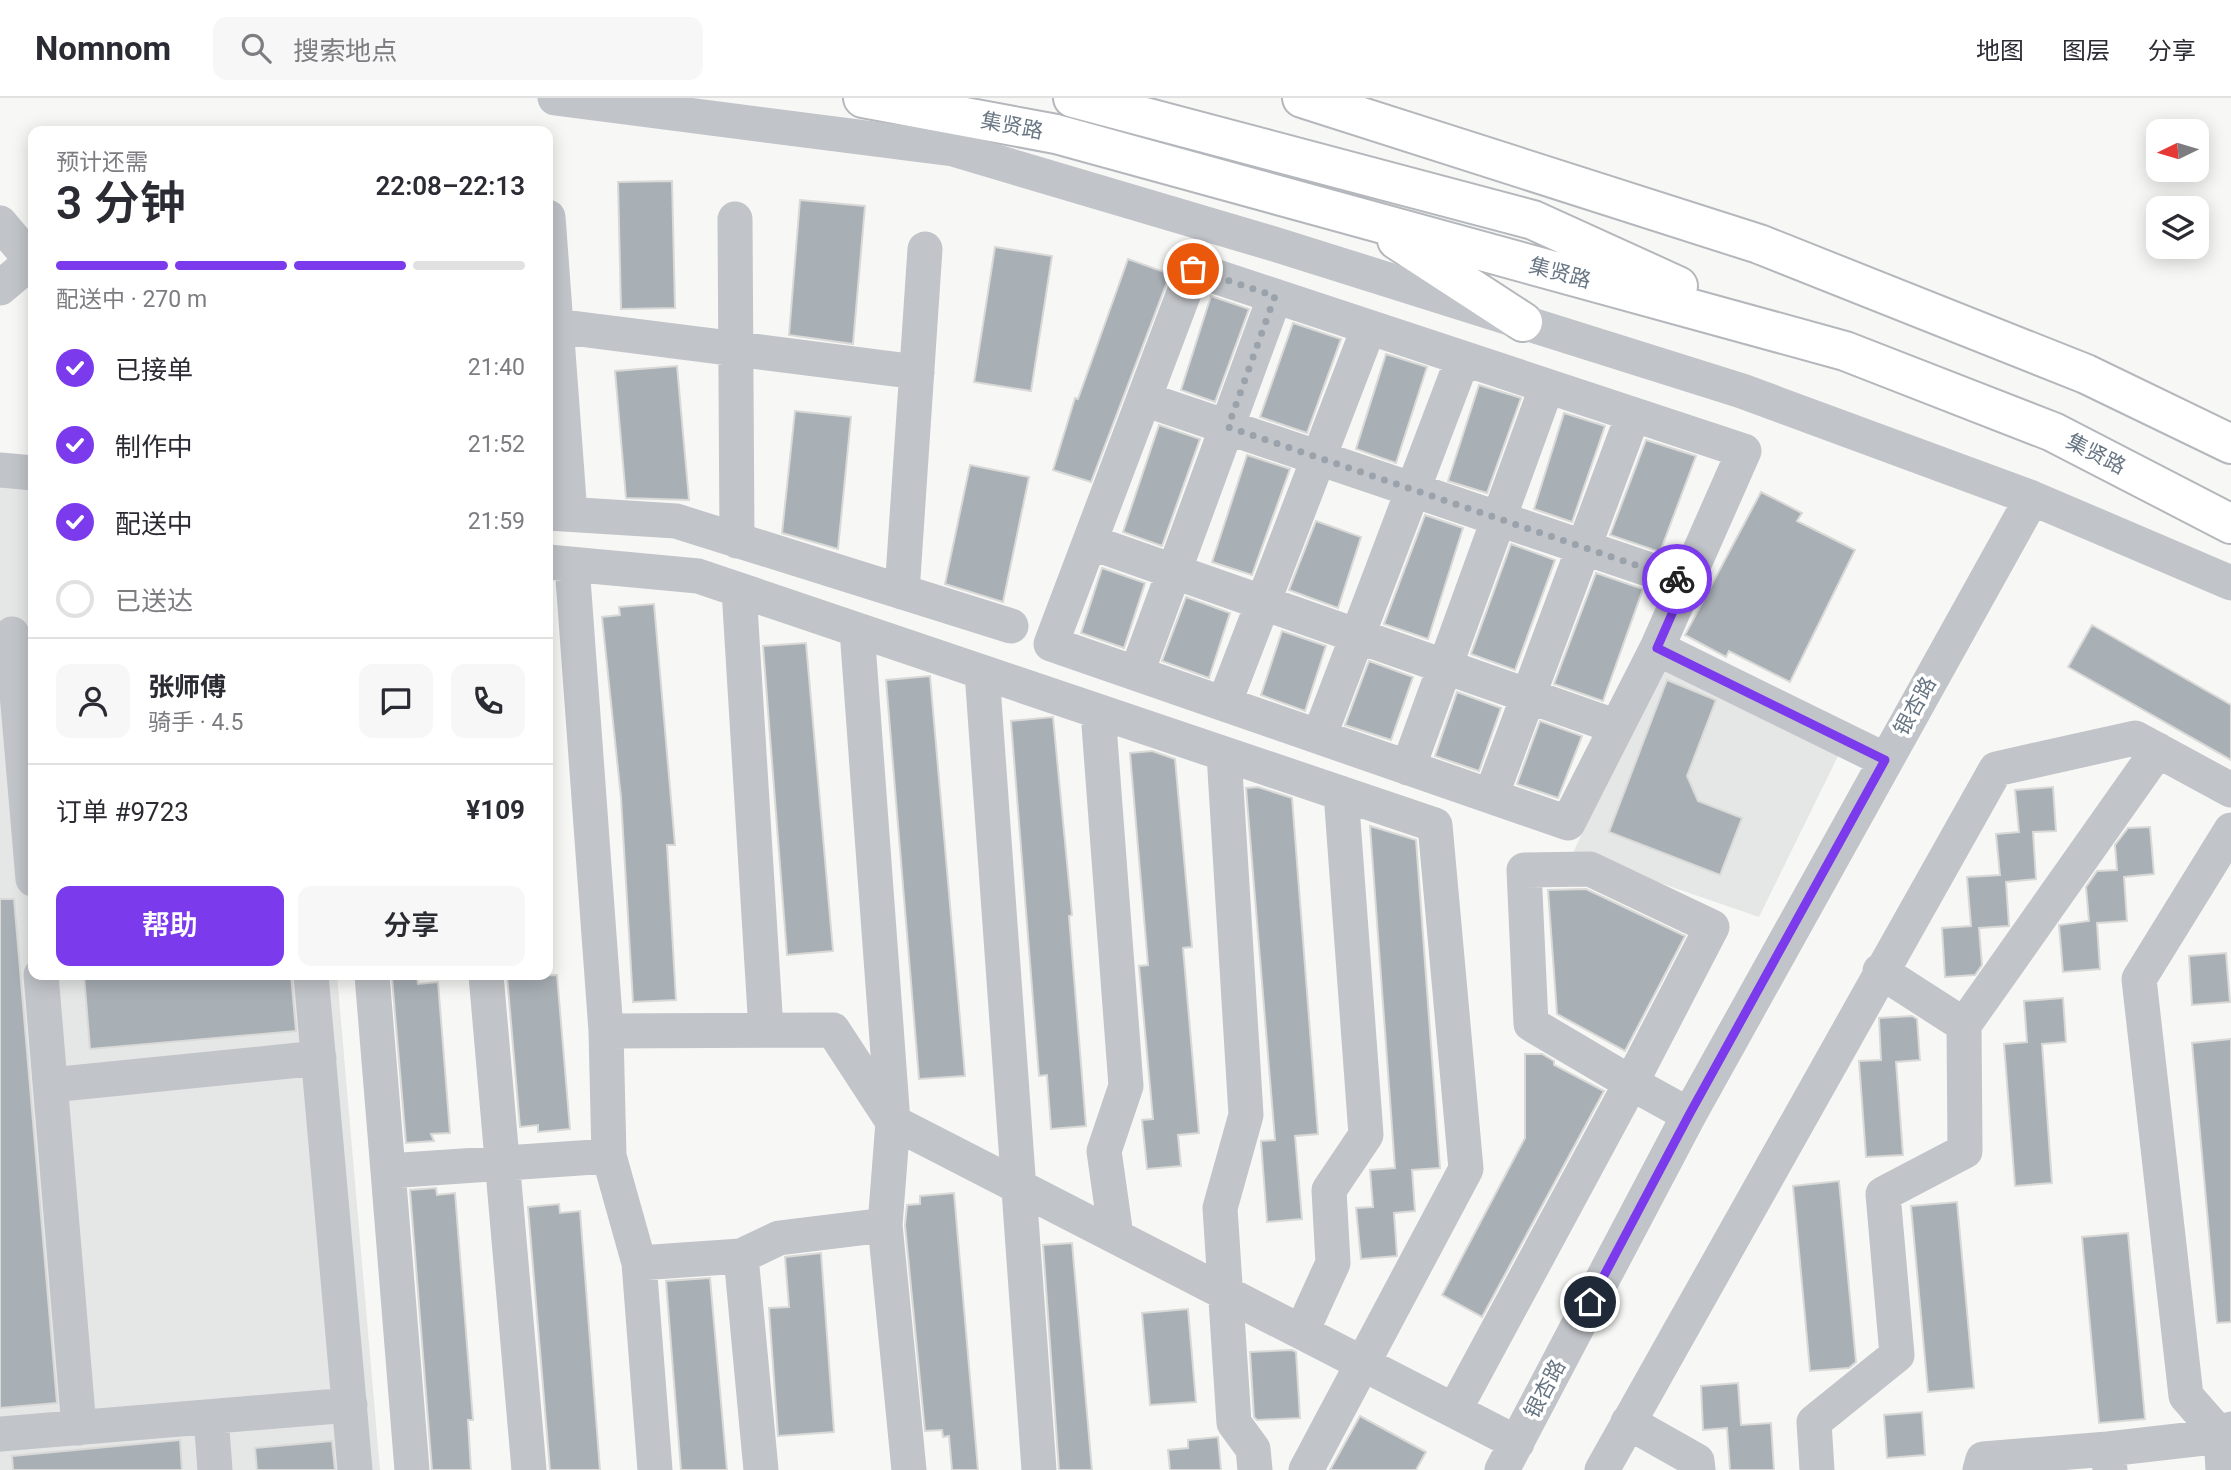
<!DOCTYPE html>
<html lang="zh">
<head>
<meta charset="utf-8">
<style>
	body { margin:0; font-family:Roboto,"Noto Sans SC",sans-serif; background:#f7f7f7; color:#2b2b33; height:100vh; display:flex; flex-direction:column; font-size:26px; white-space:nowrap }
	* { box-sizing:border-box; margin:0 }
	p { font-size:23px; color:#7c7c81 }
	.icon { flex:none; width:38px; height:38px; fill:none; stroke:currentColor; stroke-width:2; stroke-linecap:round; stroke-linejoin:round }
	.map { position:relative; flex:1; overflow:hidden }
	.drawer { position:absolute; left:28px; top:28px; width:525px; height:854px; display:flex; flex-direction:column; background:#fff; border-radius:14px; box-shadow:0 4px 18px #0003 }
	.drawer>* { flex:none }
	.needle { width:46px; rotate:265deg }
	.buttons { position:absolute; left:2146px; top:21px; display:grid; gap:14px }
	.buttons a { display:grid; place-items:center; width:63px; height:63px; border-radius:14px; background:#fff; box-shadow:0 4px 18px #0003; font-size:35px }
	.pin { position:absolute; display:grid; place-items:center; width:60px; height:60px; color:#fff; margin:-30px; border:4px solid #fff; border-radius:50%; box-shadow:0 2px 7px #0007 }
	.courier { position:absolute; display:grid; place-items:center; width:70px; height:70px; margin:-35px; border:5px solid #7c3aed; border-radius:50%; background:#fff; color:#222; box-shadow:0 2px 9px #0007 }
	.summary em { font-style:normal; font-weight:600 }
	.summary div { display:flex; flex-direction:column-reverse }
	.summary { display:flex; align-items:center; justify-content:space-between; height:119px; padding:0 28px }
	h1 { font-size:46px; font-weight:600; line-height:52px }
	.bar { display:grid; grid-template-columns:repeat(4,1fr); gap:10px 7px; align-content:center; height:84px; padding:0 28px }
	.bar i { height:9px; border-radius:5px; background:#e1e1e2 }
	.bar .current { background:#7c3aed }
	.bar p { grid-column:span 4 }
	.line { display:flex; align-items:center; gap:18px; padding:0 28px; border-top:2px solid #e1e1e2 }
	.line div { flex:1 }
	.round { display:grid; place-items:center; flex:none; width:74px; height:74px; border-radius:14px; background:#f7f7f7 }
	ol { padding:0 28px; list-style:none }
	li { display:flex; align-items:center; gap:21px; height:77px }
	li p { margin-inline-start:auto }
	li .icon { padding:7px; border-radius:50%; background:#7c3aed; color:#fff; stroke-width:4 }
	li:last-child { color:#7c7c81 }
	li i { width:38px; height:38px; border:4px solid #e1e1e2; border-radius:50% }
	.button { display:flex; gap:14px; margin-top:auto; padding:14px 28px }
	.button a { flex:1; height:80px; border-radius:14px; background:#7c3aed; color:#fff; font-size:28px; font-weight:600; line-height:80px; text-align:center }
	.button a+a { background:#f7f7f7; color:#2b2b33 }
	header { display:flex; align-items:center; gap:42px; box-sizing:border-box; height:98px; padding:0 35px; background:#fff; border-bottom:2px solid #e1e1e2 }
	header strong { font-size:33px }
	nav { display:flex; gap:38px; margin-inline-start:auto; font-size:24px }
	.search { width:490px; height:63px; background:#f7f7f7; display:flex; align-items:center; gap:18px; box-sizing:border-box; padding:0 24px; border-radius:14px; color:#7c7c81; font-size:26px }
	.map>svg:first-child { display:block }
	.built { fill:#e5e6e6 }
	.building { fill:#a8afb5; stroke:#d9d9d7; stroke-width:2 }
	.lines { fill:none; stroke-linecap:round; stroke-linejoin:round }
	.highway-casing { stroke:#b4b7bb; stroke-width:42 }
	.minor { stroke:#c1c4c8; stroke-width:35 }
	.highway { stroke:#fff; stroke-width:38 }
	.done { stroke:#9aa3ac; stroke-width:7; stroke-dasharray:0 12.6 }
	.route { stroke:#7c3aed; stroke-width:9 }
	.labels { text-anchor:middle; stroke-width:7; stroke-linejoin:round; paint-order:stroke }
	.street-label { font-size:21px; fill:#687684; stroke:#fff }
</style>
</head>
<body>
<header>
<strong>Nomnom</strong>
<div class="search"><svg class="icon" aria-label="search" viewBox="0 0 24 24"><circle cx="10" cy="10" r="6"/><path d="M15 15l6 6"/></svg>搜索地点</div>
<nav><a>地图</a><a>图层</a><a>分享</a></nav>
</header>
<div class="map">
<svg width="2231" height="1372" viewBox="0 0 2231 1372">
	<rect width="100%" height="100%" fill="#f7f7f5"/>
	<!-- built -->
	<path class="built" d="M 0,388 L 33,391 L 33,877 L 337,877 L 380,1372 L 0,1372 Z
		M 1661,564 L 1841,652 L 1759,819 L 1573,755 Z"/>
	<!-- building -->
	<path class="building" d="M 672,83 L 675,210 L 621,211 L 618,84 Z
		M 800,102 L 865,108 L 853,246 L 789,237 Z
		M 995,149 L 1052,158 L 1031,293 L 974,284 Z
		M 1128,161 L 1170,176 L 1091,384 L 1053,372 L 1075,300 L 1078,301 Z
		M 1211,198 L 1249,211 L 1215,304 L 1181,292 Z
		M 1293,225 L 1341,241 L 1307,335 L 1260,319 Z
		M 1386,256 L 1427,269 L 1396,365 L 1356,351 Z
		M 677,268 L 689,402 L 626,400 L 615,273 Z
		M 1479,287 L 1521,300 L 1487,395 L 1448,383 Z
		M 795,313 L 851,319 L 838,451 L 782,435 Z
		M 1564,315 L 1605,328 L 1572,424 L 1534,411 Z
		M 1159,327 L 1200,341 L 1162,448 L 1123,434 Z
		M 1646,342 L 1696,358 L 1660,454 L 1610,437 Z
		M 1247,357 L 1290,371 L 1252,477 L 1212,464 Z
		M 970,367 L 1029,379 L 1003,504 L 945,486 Z
		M 1761,394 L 1802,415 L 1797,423 L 1855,452 L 1790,584 L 1729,553 L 1726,559 L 1685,537 Z
		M 1425,417 L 1463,430 L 1428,541 L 1384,526 Z
		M 1316,423 L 1361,439 L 1338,510 L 1289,492 Z
		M 1511,446 L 1555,462 L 1515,572 L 1471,556 Z
		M 1102,470 L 1145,485 L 1124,550 L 1081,535 Z
		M 1596,475 L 1643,491 L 1603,603 L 1554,586 Z
		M 1186,499 L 1230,515 L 1209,580 L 1162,563 Z
		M 654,506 L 675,747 L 667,747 L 676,902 L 633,904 L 621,700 L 602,519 L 620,517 L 619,509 Z
		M 2092,527 L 2231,607 L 2231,662 L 2068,569 Z
		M 1282,533 L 1326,548 L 1305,613 L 1261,597 Z
		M 806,545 L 833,853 L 787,857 L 763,548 Z
		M 1369,563 L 1413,579 L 1391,642 L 1345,627 Z
		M 930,578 L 965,978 L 919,981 L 886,582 Z
		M 1667,582 L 1716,602 L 1687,678 L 1698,703 L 1742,720 L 1720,777 L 1609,734 Z
		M 1457,594 L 1501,610 L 1479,673 L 1435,658 Z
		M 1053,619 L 1072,817 L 1069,818 L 1086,1028 L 1051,1031 L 1047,977 L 1039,978 L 1011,623 Z
		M 1540,623 L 1582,638 L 1558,700 L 1517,686 Z
		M 1152,653 L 1175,661 L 1192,849 L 1183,850 L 1199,1035 L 1178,1037 L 1181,1068 L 1147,1071 L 1142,1022 L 1153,1021 L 1139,868 L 1148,867 L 1130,655 Z
		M 1258,689 L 1292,700 L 1318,1036 L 1295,1038 L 1302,1121 L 1267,1124 L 1261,1043 L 1275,1042 L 1246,690 Z
		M 2053,689 L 2056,733 L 2033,734 L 2036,781 L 2006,784 L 2009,828 L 1979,830 L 1982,867 L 1975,877 L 1945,879 L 1942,830 L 1971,828 L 1967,779 L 2000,777 L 1996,736 L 2019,734 L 2015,692 Z
		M 1370,728 L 1416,742 L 1440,1070 L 1412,1072 L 1415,1113 L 1394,1115 L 1397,1158 L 1361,1161 L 1356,1110 L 1373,1109 L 1370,1072 L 1395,1070 Z
		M 2150,729 L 2154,776 L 2124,779 L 2127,823 L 2097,825 L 2100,871 L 2063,874 L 2059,827 L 2089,823 L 2086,789 L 2097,773 L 2117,772 L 2115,747 L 2128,730 Z
		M 1586,791 L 1685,838 L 1625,953 L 1557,916 L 1548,792 Z
		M 0,801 L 14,801 L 57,1305 L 0,1310 Z
		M 2226,855 L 2230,904 L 2192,907 L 2189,858 Z
		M 84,877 L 291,877 L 296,933 L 90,951 Z
		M 557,877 L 570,1031 L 538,1034 L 538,1027 L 520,1029 L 507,878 Z
		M 417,878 L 418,886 L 438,884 L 450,1035 L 431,1036 L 434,1043 L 406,1045 L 392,880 Z
		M 2063,900 L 2066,944 L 2042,946 L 2052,1085 L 2015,1088 L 2004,946 L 2027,944 L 2024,903 Z
		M 1912,918 L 1917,921 L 1920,962 L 1896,964 L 1903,1057 L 1866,1059 L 1859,963 L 1881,962 L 1879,920 Z
		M 2231,941 L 2231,1224 L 2217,1225 L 2192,945 Z
		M 1525,956 L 1542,956 L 1554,963 L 1554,967 L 1604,993 L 1482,1219 L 1442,1197 L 1525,1040 Z
		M 1839,1083 L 1856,1264 L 1849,1270 L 1810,1273 L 1793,1088 Z
		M 436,1090 L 437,1097 L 455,1095 L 473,1322 L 468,1322 L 471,1372 L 432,1372 L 410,1092 Z
		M 954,1095 L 978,1372 L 952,1372 L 949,1338 L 943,1339 L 942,1332 L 925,1333 L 905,1127 L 907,1107 L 920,1106 L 920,1098 Z
		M 1957,1104 L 1974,1290 L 1928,1294 L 1911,1108 Z
		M 559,1106 L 560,1115 L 580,1113 L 600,1372 L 550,1372 L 528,1109 Z
		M 2128,1135 L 2145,1321 L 2099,1325 L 2082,1139 Z
		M 1072,1145 L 1092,1372 L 1059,1372 L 1043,1147 Z
		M 821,1155 L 834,1334 L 778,1338 L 769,1210 L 789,1209 L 785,1159 Z
		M 710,1180 L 727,1372 L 681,1372 L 666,1183 Z
		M 1188,1211 L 1196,1304 L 1150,1307 L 1142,1215 Z
		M 1292,1252 L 1296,1254 L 1300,1320 L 1257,1322 L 1254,1319 L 1250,1254 Z
		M 1738,1285 L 1741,1327 L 1771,1325 L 1774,1372 L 1730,1372 L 1727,1330 L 1703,1332 L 1701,1288 Z
		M 1922,1314 L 1925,1357 L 1887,1360 L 1884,1317 Z
		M 1360,1318 L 1426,1354 L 1416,1372 L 1330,1372 Z
		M 1218,1339 L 1221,1372 L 1170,1372 L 1168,1352 L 1188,1350 L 1188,1342 Z
		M 180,1342 L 182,1372 L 13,1372 L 12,1358 Z
		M 332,1343 L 335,1372 L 257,1372 L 255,1350 Z"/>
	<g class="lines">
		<defs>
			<path id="highway" d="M 863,0 L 1056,36 L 1845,253 L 2053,334 L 2231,426
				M 1073,0 L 1533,122 L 1678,188
				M 1302,0 L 1759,146 L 2086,276 L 2231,346
				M 1397,142 L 1523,224"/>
		</defs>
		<!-- highway casing -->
		<use href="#highway" class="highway-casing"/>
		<!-- minor -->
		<path class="minor" d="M 555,0 L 953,51 L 1274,146 L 1742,293 L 2032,400 L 2231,485
			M 548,119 L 570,416
			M 735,121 L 737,443
			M 0,125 L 32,163 L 0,190
			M 548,227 L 917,274
			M 1144,301 L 1686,484
			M 0,372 L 33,375
			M 548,415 L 676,423 L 1011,528
			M 1090,444 L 1617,629
			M 548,464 L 698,478 L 1435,727 L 1466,1071 L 1306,1372
			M 572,467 L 606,933
			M 739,492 L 766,932
			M 902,494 L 925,151
			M 857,532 L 893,1024 L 885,1127 L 909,1372
			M 12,536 L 33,781
			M 1657,550 L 1744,353 L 1193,171 L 1051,546 L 1568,725 L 1657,550 L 1885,662
			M 982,574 L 1039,1372
			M 1137,574 L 1275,198
			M 1224,606 L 1369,229
			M 1098,614 L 1126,988 L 1104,1053 L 1116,1138
			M 1319,639 L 1463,260
			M 1224,656 L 1246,1017 L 1220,1110 L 1234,1325 L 1253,1351 L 1255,1372
			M 1408,670 L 1547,288
			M 1491,698 L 1633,317
			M 1880,873 L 1964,927
			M 41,877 L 79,1330
			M 311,877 L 355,1372
			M 372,877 L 388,1073
			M 486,877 L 529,1372
			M 51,987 L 319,960
			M 609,1058 L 639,1165 L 741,1158 L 779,1140 L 885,1127
			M 741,1158 L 761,1372
			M 639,1165 L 655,1372
			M 1302,1233 L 1333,1165 L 1329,1092 L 1366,1037 L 1341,695
			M 1455,1311 L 1631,985 L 1531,926 L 1524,772 L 1590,771 L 1712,829 L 1631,985 L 1689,1017
			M 211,1319 L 215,1372
			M 1628,1324 L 1697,1363 L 1698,1372
			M 0,1336 L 350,1307
			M 412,1372 L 388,1073 L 609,1058 L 606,933 L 833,932 L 893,1024 L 1517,1345
			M 1502,1372 L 1689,1017 L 2032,400
			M 1602,1372 L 1996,671 L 2135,640 L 2231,692
			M 1817,1372 L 1814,1324 L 1897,1257 L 1883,1096 L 1965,1053 L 1964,927 L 2158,652
			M 1980,1372 L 1983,1361 L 2108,1351
			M 2110,1372 L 2108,1351 L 2221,1338 L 2231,1331
			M 2223,1372 L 2221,1338 L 2186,1298 L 2139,881 L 2231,732"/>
		<!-- highway -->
		<use href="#highway" class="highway"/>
	</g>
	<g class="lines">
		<!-- done -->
		<path class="done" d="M 1193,171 L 1275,198 L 1228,329 L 1677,481"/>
		<!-- route -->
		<path class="route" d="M 1590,1204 L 1689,1017 L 1885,662 L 1657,550 L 1686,484 L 1677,481"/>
	</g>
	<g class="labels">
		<!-- street labels -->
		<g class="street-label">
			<text transform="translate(1012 28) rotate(11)" y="7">集贤路</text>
			<text transform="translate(1560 175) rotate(15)" y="7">集贤路</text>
			<text transform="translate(2096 356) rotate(27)" y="7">集贤路</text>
			<text transform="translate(1915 608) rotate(-61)" y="7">银杏路</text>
			<text transform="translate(1545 1291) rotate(-62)" y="7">银杏路</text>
		</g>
	</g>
</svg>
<div class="buttons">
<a><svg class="needle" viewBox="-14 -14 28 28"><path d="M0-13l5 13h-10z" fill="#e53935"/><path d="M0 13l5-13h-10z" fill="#7c7c81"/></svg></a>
<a><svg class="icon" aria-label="layers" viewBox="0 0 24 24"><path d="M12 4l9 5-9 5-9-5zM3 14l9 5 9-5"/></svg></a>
</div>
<div class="pin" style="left:1193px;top:171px;background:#ea580c"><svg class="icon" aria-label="bag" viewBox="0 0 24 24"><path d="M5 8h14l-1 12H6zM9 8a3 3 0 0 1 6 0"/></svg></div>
<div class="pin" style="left:1590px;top:1204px;background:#1f2937"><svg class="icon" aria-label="home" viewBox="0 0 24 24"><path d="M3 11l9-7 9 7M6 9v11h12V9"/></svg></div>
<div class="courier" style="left:1677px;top:481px"><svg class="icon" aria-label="bike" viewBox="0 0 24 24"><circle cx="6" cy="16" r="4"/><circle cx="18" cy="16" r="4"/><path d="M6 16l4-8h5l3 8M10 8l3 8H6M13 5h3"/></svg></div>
<section class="drawer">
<div class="summary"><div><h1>3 分钟</h1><p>预计还需</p></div><em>22:08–22:13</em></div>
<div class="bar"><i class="current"></i><i class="current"></i><i class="current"></i><i></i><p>配送中 · 270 m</p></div>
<ol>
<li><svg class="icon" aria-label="check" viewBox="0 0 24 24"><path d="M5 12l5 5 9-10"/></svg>已接单<p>21:40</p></li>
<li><svg class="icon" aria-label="check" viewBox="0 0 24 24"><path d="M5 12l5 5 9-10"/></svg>制作中<p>21:52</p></li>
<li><svg class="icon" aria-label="check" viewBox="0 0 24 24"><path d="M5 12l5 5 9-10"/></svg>配送中<p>21:59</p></li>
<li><i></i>已送达</li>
</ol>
<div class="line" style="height:126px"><a class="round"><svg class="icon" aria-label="person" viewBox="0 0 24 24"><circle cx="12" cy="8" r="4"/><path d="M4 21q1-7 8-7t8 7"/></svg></a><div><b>张师傅</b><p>骑手 · 4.5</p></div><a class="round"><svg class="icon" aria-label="chat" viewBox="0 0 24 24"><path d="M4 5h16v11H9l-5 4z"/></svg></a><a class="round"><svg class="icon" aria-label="phone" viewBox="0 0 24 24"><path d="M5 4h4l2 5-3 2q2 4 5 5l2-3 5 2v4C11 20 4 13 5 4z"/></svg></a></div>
<div class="line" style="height:91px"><div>订单 #9723</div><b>¥109</b></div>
<div class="button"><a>帮助</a><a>分享</a></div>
</section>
</div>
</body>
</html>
